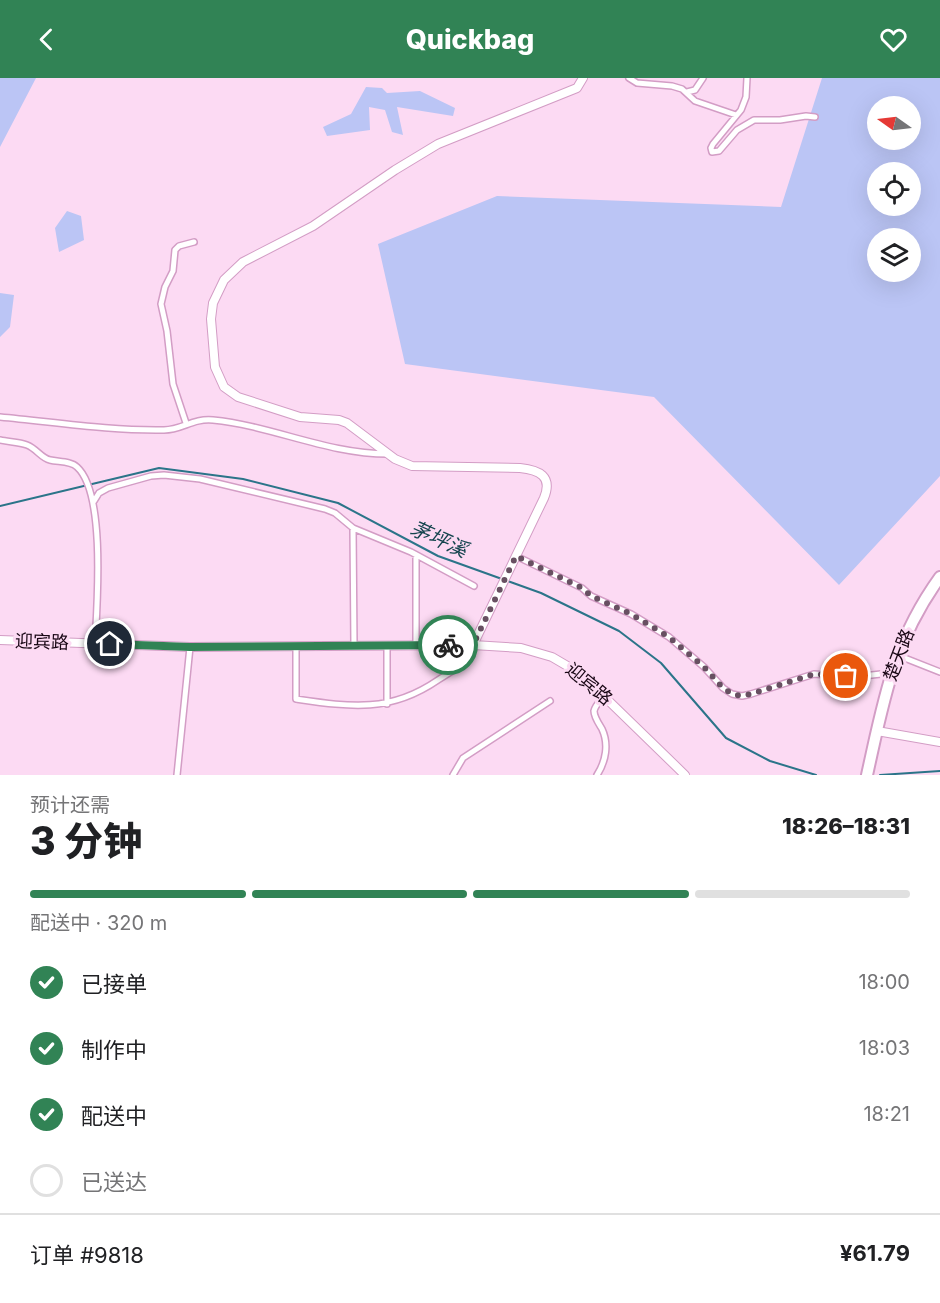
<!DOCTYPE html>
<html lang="zh">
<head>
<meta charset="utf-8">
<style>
	body { margin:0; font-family:Inter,"Noto Sans SC",sans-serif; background:#f2f2f2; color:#202124; height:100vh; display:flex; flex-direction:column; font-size:22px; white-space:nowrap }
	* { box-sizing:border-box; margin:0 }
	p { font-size:20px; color:#757577 }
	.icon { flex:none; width:33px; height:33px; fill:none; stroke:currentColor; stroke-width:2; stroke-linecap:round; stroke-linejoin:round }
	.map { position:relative; height:697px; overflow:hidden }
	.drawer { display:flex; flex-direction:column; background:#fff; flex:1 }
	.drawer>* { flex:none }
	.needle { width:39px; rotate:284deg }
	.fabs { position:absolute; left:867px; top:18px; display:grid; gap:12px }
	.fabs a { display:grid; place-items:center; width:54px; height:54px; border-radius:50%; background:#fff; box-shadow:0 6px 24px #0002; font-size:30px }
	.pin { position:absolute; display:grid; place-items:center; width:51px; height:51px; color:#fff; margin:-26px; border:3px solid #fff; border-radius:50%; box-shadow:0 2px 6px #0007 }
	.courier { position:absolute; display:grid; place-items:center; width:60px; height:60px; margin:-30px; border:4px solid #318355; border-radius:50%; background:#fff; color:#222; box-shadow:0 2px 8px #0007 }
	.headline em { font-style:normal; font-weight:800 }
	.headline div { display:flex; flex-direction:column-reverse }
	.headline { display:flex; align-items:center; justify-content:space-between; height:102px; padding:0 30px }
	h1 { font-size:39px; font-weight:800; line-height:45px }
	.bar { display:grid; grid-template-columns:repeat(4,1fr); gap:9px 6px; align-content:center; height:72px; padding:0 30px }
	.bar i { height:8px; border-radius:4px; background:#e0e0e0 }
	.bar .on { background:#318355 }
	.bar p { grid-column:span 4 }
	.line { display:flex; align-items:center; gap:15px; padding:0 30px; border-top:2px solid #e0e0e0 }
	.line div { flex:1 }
	ol { padding:0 30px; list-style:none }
	li { display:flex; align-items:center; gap:18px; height:66px }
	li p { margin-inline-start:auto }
	li .icon { padding:6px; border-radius:50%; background:#318355; color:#fff; stroke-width:4 }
	li:last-child { color:#757577 }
	li i { width:33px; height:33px; border:3px solid #e0e0e0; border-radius:50% }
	header { display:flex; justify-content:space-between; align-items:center; height:78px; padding:0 30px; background:#318355; color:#fff; font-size:27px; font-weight:800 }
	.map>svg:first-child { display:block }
	.green { fill:#bbc5f5; fill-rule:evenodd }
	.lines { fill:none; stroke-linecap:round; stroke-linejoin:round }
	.stream { stroke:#2b7489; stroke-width:2 }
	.street-casing { stroke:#d39dc5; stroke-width:8 }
	.secondary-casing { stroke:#d39dc5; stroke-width:10 }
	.highway-casing { stroke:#d39dc5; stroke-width:14 }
	.street { stroke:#fff; stroke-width:5 }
	.secondary { stroke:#fff; stroke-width:8 }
	.highway { stroke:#fff; stroke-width:10 }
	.done { stroke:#685062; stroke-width:6; stroke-dasharray:0 10.8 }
	.route { stroke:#318355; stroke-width:8 }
	.labels { text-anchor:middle; stroke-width:6; stroke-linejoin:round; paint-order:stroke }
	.street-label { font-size:18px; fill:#180614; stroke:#fcdaf3 }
	.water-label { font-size:20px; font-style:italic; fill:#14444e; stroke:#fcdaf3 }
</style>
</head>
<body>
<header><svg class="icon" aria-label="back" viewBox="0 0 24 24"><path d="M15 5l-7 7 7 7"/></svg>Quickbag<svg class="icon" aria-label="heart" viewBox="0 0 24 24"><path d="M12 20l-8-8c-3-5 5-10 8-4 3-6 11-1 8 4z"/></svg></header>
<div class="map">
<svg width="940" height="697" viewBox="0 0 940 697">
	<rect width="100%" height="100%" fill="#fcdaf3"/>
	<!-- green -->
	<path class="green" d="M 0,0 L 36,0 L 0,69 Z
		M 822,0 L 940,0 L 940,398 L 839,507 L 654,319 L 405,286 L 378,166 L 497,118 L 781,129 ZM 878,28 L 910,28 L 910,62 L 878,62 ZM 878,94 L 910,94 L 910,128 L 878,128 ZM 878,160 L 910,160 L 910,194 L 878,194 Z
		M 366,9 L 382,10 L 387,15 L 420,13 L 455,30 L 453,38 L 397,29 L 403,57 L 392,54 L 385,32 L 369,29 L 370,52 L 327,58 L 323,49 L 351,36 Z
		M 67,133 L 81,138 L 84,162 L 59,174 L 55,150 Z
		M 0,215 L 14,217 L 10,249 L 0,259 Z"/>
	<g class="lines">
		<!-- stream -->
		<path class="stream" d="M 0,428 L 159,390 L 243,401 L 338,425 L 438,478 L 541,515 L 619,553 L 661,585 L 726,660 L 770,683 L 816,697
			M 880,697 L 940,693"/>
		<defs>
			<path id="street" d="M 629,0 L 637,5 L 672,8 L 682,11 L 695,23 L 736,37
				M 747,0 L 746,19 L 741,32 L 713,66 L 711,70 L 712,74 L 719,73 L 737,52 L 754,42 L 780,42 L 806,38 L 815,39
				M 687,14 L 695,12 L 703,0
				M 0,339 C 54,344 110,353 164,352 C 182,352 193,340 213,342 C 273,348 327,376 388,376
				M 186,345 L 173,306 L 167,253 L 161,226 L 165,209 L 173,193 L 175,172 L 179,168 L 194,164
				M 0,362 C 9,364 19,364 27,367 C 37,371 41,380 50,382 C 58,384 71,383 77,389 C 106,415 97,528 95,566
				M 94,423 L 99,415 L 108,410 L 151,398 L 164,397 L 200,401 L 325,431 L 335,435 L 353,450 L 411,474 L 474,508
				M 353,450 L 354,568
				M 416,477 L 416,567
				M 516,478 L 582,510 L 591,518 L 631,536 L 669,559 L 704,589 L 723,610 L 732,616 L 742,618 L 751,616 L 814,596 L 854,599 L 890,595
				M 296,568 L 296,621 C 351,629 390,635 438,602 C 458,589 462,589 473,567
				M 897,577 L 940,594
				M 387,626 L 387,568
				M 177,697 L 190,569
				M 453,697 L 463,680 L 550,623
				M 597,697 C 606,683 609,666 602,651 C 599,646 594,639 594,633 C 595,627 601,622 605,617"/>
			<path id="secondary" d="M 0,562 L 190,569 L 473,567 L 521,570 L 552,579 L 581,596 L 685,697
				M 473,567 L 544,420 C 553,398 539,392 520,390 L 412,388 L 395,381 L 347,345 L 339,342 L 300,339 L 238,319 L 224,309 L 215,289 L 211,241 L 213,225 L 224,202 L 243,184 L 313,148 L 395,92 L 438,66 L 577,10 L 583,0
				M 877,653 L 940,664"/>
			<path id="highway" d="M 867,697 C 884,621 893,564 940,499"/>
		</defs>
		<!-- street casing -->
		<use href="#street" class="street-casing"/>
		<!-- secondary casing -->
		<use href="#secondary" class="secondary-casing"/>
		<!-- highway casing -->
		<use href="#highway" class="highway-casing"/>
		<!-- street -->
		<use href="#street" class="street"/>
		<!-- secondary -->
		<use href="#secondary" class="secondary"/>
		<!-- highway -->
		<use href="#highway" class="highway"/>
	</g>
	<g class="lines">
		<!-- done -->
		<path class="done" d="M 448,567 L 473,567 L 516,478 L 582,510 L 591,518 L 631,536 L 669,559 L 704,589 L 723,610 L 732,616 L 742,618 L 751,616 L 814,596 L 846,598"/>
		<!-- route -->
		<path class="route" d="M 110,566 L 190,569 L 448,567"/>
	</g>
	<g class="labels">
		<!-- street labels -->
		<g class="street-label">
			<text transform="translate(42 564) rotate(2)" y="6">迎宾路</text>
			<text transform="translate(899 577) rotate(-69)" y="6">楚天路</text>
			<text transform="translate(589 606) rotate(40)" y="6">迎宾路</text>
		</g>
		<!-- water labels -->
		<g class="water-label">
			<text transform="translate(439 461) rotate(24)" y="7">茅坪溪</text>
		</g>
	</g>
</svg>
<div class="fabs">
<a><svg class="needle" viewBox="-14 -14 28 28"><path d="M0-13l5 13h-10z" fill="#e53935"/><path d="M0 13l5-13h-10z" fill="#757577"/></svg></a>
<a><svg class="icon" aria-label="locate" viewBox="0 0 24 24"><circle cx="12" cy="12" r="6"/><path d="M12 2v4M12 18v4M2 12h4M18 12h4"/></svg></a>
<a><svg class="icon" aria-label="layers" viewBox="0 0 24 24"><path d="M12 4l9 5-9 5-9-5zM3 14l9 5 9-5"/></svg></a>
</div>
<div class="pin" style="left:846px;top:598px;background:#ea580c"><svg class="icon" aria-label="bag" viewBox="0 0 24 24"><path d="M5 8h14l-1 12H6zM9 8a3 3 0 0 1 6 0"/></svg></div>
<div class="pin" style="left:110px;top:566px;background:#1f2937"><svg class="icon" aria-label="home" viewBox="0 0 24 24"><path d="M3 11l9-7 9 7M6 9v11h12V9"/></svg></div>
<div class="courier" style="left:448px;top:567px"><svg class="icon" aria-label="bike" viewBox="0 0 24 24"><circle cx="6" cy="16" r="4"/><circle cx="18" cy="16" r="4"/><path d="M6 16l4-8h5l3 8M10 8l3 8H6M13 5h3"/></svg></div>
</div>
<section class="drawer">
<div class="headline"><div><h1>3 分钟</h1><p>预计还需</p></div><em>18:26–18:31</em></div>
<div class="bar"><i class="on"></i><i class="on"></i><i class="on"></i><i></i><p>配送中 · 320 m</p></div>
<ol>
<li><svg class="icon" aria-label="check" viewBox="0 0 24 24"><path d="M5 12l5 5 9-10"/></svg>已接单<p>18:00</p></li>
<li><svg class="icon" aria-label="check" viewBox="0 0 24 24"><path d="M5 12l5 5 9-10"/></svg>制作中<p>18:03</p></li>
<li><svg class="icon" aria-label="check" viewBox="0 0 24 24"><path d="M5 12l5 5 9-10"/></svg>配送中<p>18:21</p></li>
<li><i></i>已送达</li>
</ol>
<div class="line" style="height:78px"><div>订单 #9818</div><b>¥61.79</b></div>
</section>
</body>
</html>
